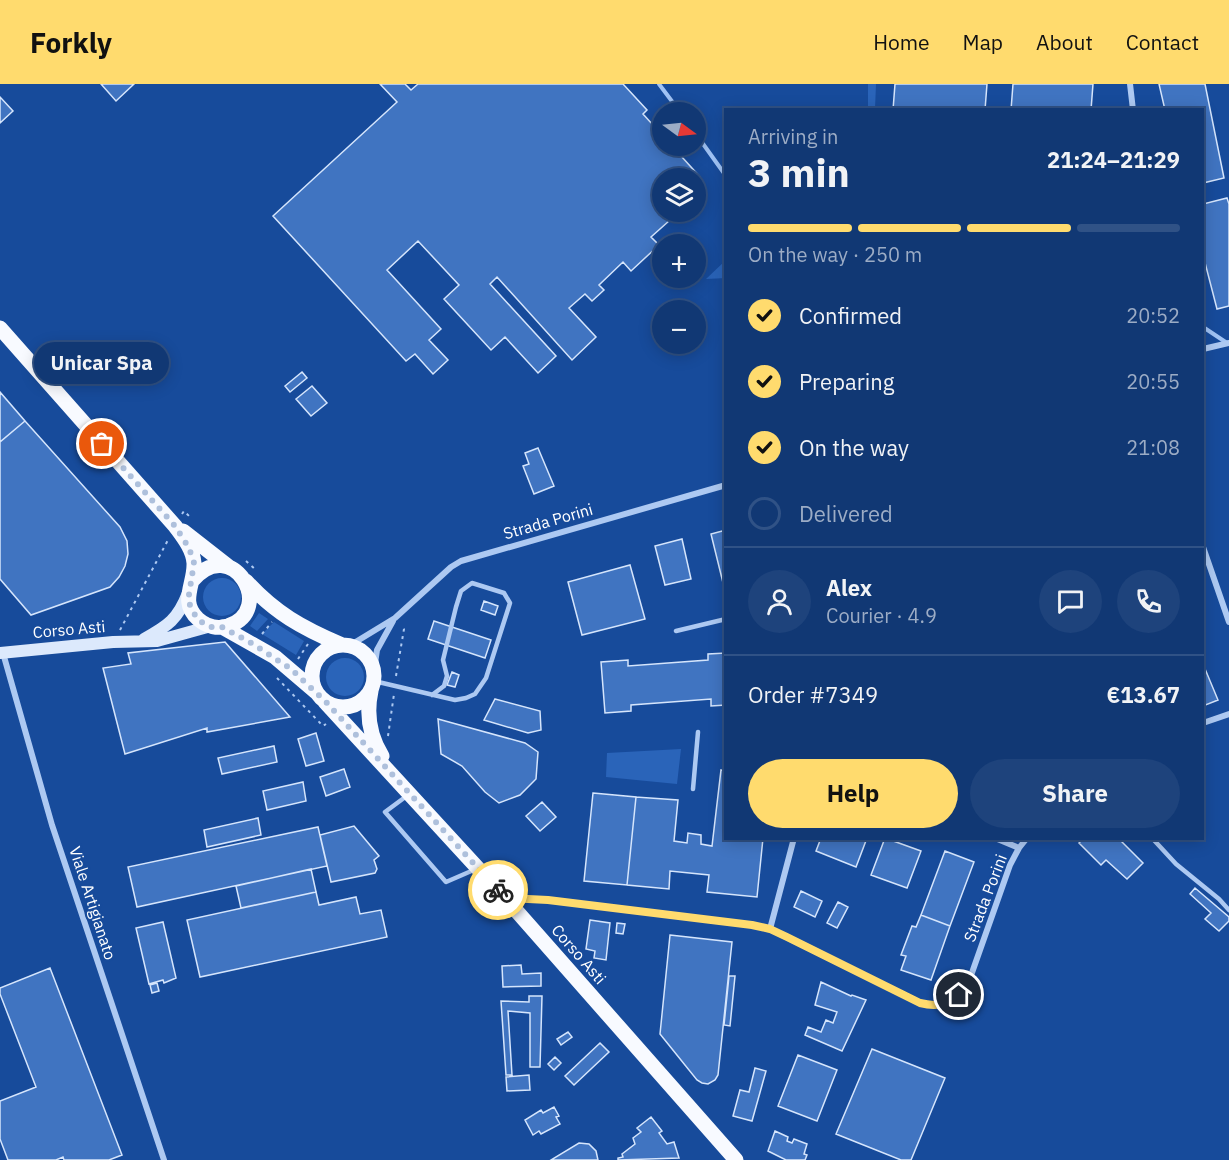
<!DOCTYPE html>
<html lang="en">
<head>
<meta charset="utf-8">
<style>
	body { margin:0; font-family:"IBM Plex Sans",sans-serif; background:#1e437c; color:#f1f3f6; height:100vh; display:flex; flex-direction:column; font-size:22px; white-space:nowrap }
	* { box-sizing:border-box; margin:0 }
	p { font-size:20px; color:#9cacc5 }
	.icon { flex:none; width:33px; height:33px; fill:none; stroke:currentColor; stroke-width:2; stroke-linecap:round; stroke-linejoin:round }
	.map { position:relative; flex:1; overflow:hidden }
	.side { position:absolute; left:724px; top:24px; width:480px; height:732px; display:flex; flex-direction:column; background:#113874; border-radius:0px; box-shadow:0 3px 15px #0003,0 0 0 2px #305286 }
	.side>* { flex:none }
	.needle { width:39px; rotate:105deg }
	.tools { position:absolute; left:652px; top:18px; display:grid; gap:12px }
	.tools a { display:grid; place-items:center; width:54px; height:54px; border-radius:50%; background:#113874; box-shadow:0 3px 15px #0003,0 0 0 2px #305286; font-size:30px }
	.pin { position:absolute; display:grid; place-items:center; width:51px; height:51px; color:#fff; margin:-26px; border:3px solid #fff; border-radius:50%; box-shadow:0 2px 6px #0007 }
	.courier { position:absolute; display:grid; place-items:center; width:60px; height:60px; margin:-30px; border:4px solid #ffdb6e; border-radius:50%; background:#fff; color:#222; box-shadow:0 2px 8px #0007 }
	.bubble { position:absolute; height:42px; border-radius:21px; background:#113874; box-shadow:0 3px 15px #0003,0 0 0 2px #305286; font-size:20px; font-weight:700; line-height:42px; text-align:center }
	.head em { font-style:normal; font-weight:700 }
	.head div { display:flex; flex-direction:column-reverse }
	.head { display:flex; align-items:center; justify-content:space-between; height:102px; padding:0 24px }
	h1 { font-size:39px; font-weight:700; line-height:45px }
	.bar { display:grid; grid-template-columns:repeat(4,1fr); gap:9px 6px; align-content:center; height:72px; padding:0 24px }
	.bar i { height:8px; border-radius:4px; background:#305286 }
	.bar .selected { background:#ffdb6e }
	.bar p { grid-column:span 4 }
	.line { display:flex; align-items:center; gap:15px; padding:0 24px; border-top:2px solid #305286 }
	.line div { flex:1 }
	.round { display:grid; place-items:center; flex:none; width:63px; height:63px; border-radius:32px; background:#1e437c }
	ol { padding:0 24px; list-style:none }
	li { display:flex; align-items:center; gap:18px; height:66px }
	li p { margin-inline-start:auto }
	li .icon { padding:6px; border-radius:50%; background:#ffdb6e; color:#111; stroke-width:4 }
	li:last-child { color:#9cacc5 }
	li i { width:33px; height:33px; border:3px solid #305286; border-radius:50% }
	.primary-button { display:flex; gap:12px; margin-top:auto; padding:12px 24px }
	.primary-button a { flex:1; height:69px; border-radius:36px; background:#ffdb6e; color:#111; font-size:24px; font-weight:700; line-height:69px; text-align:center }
	.primary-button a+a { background:#1e437c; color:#f1f3f6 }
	header { display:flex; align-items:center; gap:36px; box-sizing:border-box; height:84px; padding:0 30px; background:#ffdb6e; color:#111 }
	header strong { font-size:28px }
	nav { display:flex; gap:33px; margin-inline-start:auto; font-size:21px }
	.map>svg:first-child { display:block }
	.green { fill:#2a64b9 }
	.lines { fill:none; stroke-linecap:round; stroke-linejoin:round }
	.stream { stroke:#a0c3f5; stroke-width:4 }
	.building { fill:#4074c1; stroke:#d5e5fc; stroke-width:1.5 }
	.path { stroke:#adc9f2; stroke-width:2; stroke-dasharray:3 4.5; stroke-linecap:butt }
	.lane { stroke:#adc9f2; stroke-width:4.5 }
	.street { stroke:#adc9f2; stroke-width:6 }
	.secondary { stroke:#dce9fc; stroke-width:12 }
	.primary { stroke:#f8faff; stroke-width:15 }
	.done { stroke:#aec0dc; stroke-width:6; stroke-dasharray:0 10.8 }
	.route { stroke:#ffdb6e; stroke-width:8 }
	.labels { text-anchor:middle; stroke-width:4.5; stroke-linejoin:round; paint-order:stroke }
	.street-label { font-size:16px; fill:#fff; stroke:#174b9b }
</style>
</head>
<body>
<header>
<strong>Forkly</strong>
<nav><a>Home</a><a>Map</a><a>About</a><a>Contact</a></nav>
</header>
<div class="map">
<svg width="1229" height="1076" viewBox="0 0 1229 1076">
	<rect width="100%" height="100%" fill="#174b9b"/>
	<!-- green -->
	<path class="green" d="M 868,0 L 876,0 L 875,25 L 868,25 Z
		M 726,176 L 726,194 L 706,195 Z
		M203 513a19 19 0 1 1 38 0a19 19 0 1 1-38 0Z
		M 259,529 L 268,535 L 257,547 L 250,542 Z
		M 274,538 L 304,557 L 296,571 L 262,550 Z
		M326 593a19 19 0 1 1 38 0a19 19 0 1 1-38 0Z
		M 681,665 L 677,700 L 606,693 L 607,669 Z"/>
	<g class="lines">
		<!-- stream -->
		<path class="stream" d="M 659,0 L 680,28
			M 696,50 L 726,92
			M 1203,243 L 1227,259"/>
	</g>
	<!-- building -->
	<path class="building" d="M 101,0 L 134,0 L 116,17 Z
		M 380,0 L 405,0 L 411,6 L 418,0 L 623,0 L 647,26 L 643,30 L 663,52 L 663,62 L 672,62 L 700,93 L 696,96 L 696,94 L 663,94 L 663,128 L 679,128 L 651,153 L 659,161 L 631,187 L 623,178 L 599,201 L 604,206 L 592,217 L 585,210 L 569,224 L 596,253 L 572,276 L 497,193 L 490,200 L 556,272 L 538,289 L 505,253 L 491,266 L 444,215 L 459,201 L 418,157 L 387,186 L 441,245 L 429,256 L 448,276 L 433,290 L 415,270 L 406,277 L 273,132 L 397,18 Z
		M 895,0 L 987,0 L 985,26 L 893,26 Z
		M 1013,0 L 1093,0 L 1091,26 L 1011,26 Z
		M 1159,0 L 1205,0 L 1224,94 L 1203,99 L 1203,26 L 1165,26 Z
		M 0,13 L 13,27 L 0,39 Z
		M 1227,114 L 1229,120 L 1229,222 L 1217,225 L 1203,171 L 1203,120 Z
		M 302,288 L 307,294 L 290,308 L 285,302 Z
		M 312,302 L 327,319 L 311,332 L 296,315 Z
		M 0,308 L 25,337 L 0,358 Z
		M 25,337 L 120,443 L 127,457 L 128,470 L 125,482 L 119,493 L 110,503 L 31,531 L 0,495 L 0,358 Z
		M 538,364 L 554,402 L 534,410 L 523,382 L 529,380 L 525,369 Z
		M 726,446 L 726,511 L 711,450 Z
		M 682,455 L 691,495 L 665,501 L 655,462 Z
		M 630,481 L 645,535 L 582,551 L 568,498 Z
		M 484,517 L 498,522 L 495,531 L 481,526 Z
		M 434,537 L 491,556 L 485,574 L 428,555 Z
		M 225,558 L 290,633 L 207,648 L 207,644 L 125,670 L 103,584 L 131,580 L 128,569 Z
		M 726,569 L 726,621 L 711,622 L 711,615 L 631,621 L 631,627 L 605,629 L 601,578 L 628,576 L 628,582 L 708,576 L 708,570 Z
		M 1203,580 L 1218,616 L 1203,622 Z
		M 452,588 L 459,591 L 455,603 L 447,601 Z
		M 495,615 L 540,627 L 541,646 L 528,649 L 484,636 Z
		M 438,635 L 525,659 L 538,668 L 536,695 L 520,711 L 499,719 L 485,708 L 462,682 L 441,670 Z
		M 316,649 L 324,677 L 306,682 L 298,655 Z
		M 274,662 L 277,678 L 222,690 L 218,674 Z
		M 344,685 L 350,703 L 326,712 L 320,693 Z
		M 721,686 L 726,687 L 726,754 L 763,754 L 757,813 L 707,808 L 709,791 L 670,787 L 669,805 L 627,801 L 636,713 L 678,716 L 674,757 L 687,759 L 688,749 L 701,751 L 701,760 L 712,762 Z
		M 303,698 L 306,717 L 267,726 L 263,707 Z
		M 593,709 L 636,713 L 627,801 L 584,797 Z
		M 542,718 L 556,733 L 540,747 L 526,732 Z
		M 258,734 L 261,751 L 207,763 L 204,746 Z
		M 354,742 L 379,772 L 374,776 L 377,785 L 375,789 L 331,798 L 320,751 Z
		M 318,743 L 327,782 L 137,823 L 128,783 Z
		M 821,754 L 867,754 L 856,783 L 816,767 Z
		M 885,754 L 921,767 L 907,804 L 871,791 Z
		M 1084,754 L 1118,754 L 1143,779 L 1127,795 L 1106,776 L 1101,781 L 1079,759 Z
		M 945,767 L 974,778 L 950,842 L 921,831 Z
		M 311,785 L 316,808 L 241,824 L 236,802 Z
		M 1195,804 L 1229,833 L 1229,837 L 1219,847 L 1205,835 L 1211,829 L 1190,810 Z
		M 801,807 L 822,817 L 815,833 L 794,823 Z
		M 316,808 L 319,821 L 356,813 L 360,830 L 381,826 L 387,853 L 200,893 L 187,836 Z
		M 838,818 L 848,823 L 837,844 L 827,839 Z
		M 921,831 L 950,842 L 931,896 L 901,886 L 906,872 L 901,871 L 912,842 L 916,843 Z
		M 590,836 L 610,839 L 606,876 L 594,874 L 595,867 L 586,865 Z
		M 163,838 L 176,894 L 164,899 L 163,896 L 149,900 L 136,844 Z
		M 617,839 L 625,840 L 623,850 L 616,849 Z
		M 670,851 L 732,858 L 718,991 L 715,996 L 708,1000 L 702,999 L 697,996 L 660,950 Z
		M 521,881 L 522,890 L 541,889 L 541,902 L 503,903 L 502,882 Z
		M 50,884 L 122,1071 L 109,1076 L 64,1076 L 63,1073 L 56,1076 L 8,1076 L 0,1055 L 0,1017 L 36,1003 L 0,910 L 0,904 Z
		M 729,892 L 735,892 L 730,942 L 724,941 Z
		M 821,898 L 851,912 L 852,911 L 866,916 L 842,967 L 805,951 L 808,943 L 821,948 L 826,936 L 833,939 L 837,928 L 815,921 Z
		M 157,899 L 159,907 L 152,909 L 150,901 Z
		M 529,912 L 542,912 L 540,983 L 530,983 L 530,929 L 508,927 L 512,991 L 506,991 L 501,917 L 529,918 Z
		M 568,948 L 572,953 L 561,961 L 557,955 Z
		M 600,959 L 609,968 L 574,1001 L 565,992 Z
		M 872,965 L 945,994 L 911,1076 L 901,1076 L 836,1050 Z
		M 798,971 L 837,986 L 817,1037 L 778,1022 Z
		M 555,973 L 561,979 L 554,986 L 548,980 Z
		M 755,984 L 766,987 L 752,1037 L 733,1032 L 740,1006 L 749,1008 Z
		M 529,991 L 530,1006 L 507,1007 L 506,993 Z
		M 554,1023 L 559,1032 L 556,1033 L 560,1040 L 541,1050 L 539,1047 L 533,1051 L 525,1036 L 541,1026 L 543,1029 Z
		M 651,1033 L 662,1047 L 659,1049 L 667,1060 L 674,1058 L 679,1074 L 618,1076 L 618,1074 L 623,1073 L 622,1070 L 635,1060 L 633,1054 L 641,1048 L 637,1044 Z
		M 775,1047 L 788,1053 L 787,1057 L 792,1059 L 794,1055 L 807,1060 L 804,1070 L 807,1071 L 805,1076 L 786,1076 L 768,1067 Z
		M 579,1059 L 589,1060 L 596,1067 L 598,1076 L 551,1076 Z"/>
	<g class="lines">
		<!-- path -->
		<path class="path" d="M 182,430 L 184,427 L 192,435
			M 246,477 L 257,487
			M 120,546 L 168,456
			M 262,550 L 272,538
			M 298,575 L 308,560
			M 396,592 L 404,545 L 402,542
			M 277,594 L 323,642 L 326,640
			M 388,652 L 394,610"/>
		<!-- lane -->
		<path class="lane" d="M 676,547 L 726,535
			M 374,597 L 455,616 L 466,614 L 475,610 L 486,594 L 510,519 L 504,509 L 472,499 L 461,507 L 456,523 L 443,576 L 447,592 L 444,602 L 432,611
			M 693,705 L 698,648
			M 408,711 L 385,728 L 446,798 L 476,785
			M 1152,754 L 1176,780 L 1219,815 L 1229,826"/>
		<!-- street -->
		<path class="street" d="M 1130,0 L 1133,26
			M 1203,265 L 1229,259
			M 1203,463 L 1229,538
			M 349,562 L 395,534 L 451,483 L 461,477 L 726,401
			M 3,569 L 52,741 L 164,1076
			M 374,586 L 377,566 L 393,537
			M 1203,639 L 1229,630
			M 995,754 L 1019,764
			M 509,815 L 548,816 L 752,841 L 770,845 L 920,919 C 942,924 954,917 968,900 L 1010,781 L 1019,764 L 1027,754
			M 770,845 L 794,754"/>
		<!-- secondary -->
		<path class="secondary" d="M 144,555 C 168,542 178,535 188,509
			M 0,569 L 113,558 L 157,557 L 211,542"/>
		<!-- primary -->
		<path class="primary" d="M 0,244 L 175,442 C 183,453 193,465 194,479 C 195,500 179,518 198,535 C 207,543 218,545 228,542 C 277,526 232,449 192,497
			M 183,447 L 229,483
			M 246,497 C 275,529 302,544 342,561
			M 222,543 L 275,573 L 316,608
			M312 592a31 31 0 1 1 62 0a31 31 0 1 1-62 0Z
			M 371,607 C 366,630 369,651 382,672
			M 325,618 L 506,815 L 736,1076"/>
	</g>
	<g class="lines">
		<!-- done -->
		<path class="done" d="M 102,360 L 175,442 L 189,464 L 194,479 L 188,517 L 196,533 L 203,539 L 211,543 L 222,543 L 253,560 L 291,585 L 326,618 L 498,806"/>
		<!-- route -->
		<path class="route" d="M 498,806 L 506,814 L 548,816 L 752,841 L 770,845 L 787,853 L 920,919 C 936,923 946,921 959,911"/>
	</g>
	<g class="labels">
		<!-- street labels -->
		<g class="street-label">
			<text transform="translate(548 437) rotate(-16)" y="6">Strada Porini</text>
			<text transform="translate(69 545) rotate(-5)" y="6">Corso Asti</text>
			<text transform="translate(985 814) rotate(-69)" y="6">Strada Porini</text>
			<text transform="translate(93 819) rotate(72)" y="6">Viale Artigianato</text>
			<text transform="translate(579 870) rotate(49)" y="6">Corso Asti</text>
		</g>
	</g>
</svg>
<div class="tools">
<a><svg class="needle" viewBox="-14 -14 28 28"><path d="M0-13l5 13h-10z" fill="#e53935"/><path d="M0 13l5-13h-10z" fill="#9cacc5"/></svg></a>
<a><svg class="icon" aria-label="layers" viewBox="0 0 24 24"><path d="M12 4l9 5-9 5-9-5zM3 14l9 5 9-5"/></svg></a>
<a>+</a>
<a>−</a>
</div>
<div class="pin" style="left:102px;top:360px;background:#ea580c"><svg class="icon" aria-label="bag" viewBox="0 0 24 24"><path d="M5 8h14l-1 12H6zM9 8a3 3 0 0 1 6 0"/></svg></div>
<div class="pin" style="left:959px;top:911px;background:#1f2937"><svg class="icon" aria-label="home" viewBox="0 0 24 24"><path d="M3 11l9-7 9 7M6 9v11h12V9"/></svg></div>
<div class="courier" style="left:498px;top:806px"><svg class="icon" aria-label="bike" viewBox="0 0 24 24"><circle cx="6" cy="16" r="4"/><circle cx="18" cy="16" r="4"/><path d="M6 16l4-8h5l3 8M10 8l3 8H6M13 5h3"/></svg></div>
<div class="bubble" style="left:34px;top:258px;width:135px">Unicar Spa</div>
<section class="side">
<div class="head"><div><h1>3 min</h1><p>Arriving in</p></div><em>21:24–21:29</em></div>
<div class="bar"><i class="selected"></i><i class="selected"></i><i class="selected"></i><i></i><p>On the way · 250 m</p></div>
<ol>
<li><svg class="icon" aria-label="check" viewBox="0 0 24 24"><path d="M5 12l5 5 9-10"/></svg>Confirmed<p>20:52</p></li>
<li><svg class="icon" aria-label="check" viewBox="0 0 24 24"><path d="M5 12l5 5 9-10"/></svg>Preparing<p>20:55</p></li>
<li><svg class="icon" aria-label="check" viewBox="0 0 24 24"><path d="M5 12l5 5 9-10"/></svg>On the way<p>21:08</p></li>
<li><i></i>Delivered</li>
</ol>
<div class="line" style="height:108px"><a class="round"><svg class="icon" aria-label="person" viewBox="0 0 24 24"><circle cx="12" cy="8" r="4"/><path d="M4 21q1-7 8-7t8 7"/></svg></a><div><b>Alex</b><p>Courier · 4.9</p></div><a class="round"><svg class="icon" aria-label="chat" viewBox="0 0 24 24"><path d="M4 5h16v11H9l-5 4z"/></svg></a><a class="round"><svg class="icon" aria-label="phone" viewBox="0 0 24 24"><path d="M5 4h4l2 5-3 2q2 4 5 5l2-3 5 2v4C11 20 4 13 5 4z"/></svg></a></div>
<div class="line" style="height:78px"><div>Order #7349</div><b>€13.67</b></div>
<div class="primary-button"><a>Help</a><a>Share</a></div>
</section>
</div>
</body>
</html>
